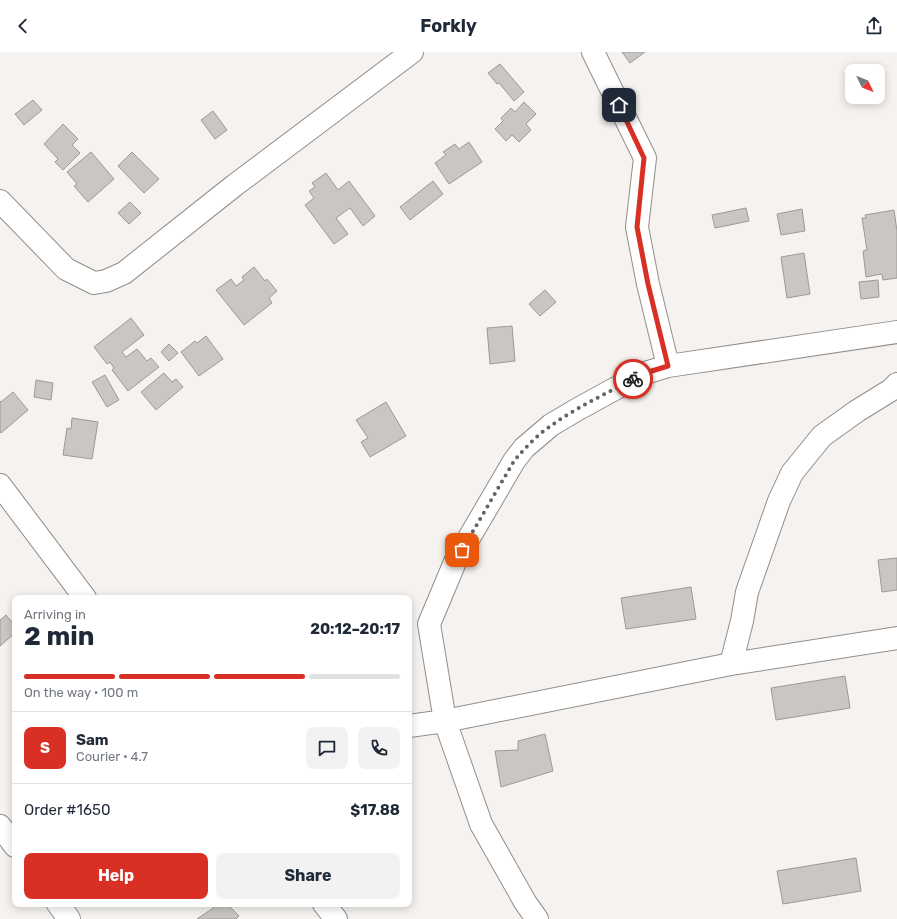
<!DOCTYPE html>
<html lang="en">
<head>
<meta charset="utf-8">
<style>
	body { margin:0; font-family:Rubik,sans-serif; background:#f2f2f3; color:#1f2937; height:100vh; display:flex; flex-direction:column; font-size:15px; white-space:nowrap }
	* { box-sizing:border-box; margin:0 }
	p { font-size:13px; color:#747a83 }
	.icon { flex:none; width:22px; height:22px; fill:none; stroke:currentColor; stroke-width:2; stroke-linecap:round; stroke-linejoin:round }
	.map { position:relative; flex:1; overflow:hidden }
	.panel { position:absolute; left:12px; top:543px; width:400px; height:312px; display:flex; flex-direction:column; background:#fff; border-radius:8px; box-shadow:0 2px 10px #0003 }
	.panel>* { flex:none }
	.needle { width:26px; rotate:133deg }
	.tools { position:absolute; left:845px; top:12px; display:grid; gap:8px }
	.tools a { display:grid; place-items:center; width:40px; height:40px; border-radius:8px; background:#fff; box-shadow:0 2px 10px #0003; font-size:20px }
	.pin { position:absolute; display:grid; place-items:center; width:34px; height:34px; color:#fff; margin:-17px; border-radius:8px; box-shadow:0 2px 6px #0006 }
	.courier { position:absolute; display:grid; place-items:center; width:40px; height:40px; margin:-20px; border:3px solid #d93025; border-radius:50%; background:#fff; color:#222; box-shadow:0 1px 5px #0007 }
	.headline em { font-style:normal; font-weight:700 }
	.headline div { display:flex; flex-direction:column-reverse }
	.headline { display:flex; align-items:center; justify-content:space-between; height:68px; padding:0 12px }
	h1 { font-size:26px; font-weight:700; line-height:30px }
	.bar { display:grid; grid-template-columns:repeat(4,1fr); gap:6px 4px; align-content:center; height:48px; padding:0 12px }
	.bar i { height:5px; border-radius:3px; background:#e0e1e3 }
	.bar .on { background:#d93025 }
	.bar p { grid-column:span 4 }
	.line { display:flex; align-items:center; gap:10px; padding:0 12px; border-top:1px solid #e0e1e3 }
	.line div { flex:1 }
	.round { display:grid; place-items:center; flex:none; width:42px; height:42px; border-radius:8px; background:#f2f2f3 }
	.cta { display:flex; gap:8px; margin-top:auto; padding:8px 12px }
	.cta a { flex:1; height:46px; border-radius:8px; background:#d93025; color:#fff; font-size:16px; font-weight:700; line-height:46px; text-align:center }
	.cta a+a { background:#f2f2f3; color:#1f2937 }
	header { display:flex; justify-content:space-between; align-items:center; height:52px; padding:0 12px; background:#fff; font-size:18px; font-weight:700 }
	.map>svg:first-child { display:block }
	.building { fill:#c9c6c3; stroke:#9c9a97 }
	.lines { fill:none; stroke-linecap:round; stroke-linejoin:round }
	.street-casing { stroke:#918e8b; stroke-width:24 }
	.street { stroke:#fff; stroke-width:22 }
	.done { stroke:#666463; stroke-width:4; stroke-dasharray:0 7.2 }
	.route { stroke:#d93025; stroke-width:5 }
</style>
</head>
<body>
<header><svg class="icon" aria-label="back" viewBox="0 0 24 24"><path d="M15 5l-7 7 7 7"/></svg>Forkly<svg class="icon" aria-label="share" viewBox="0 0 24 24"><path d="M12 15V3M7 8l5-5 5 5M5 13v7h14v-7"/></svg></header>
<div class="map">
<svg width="897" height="867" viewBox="0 0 897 867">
	<rect width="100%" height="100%" fill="#f5f2ef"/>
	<!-- building -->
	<path class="building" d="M 622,0 L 645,0 L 630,11 Z
		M 500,12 L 524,40 L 514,49 L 499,31 L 497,32 L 488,21 Z
		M 33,48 L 42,58 L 24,73 L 15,62 Z
		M 524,50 L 536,62 L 526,72 L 531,78 L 519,90 L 512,83 L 506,89 L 495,77 L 503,69 L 501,66 L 511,56 L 515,60 Z
		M 213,59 L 227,78 L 215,87 L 201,68 Z
		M 63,72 L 78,87 L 72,93 L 80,101 L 63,118 L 55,110 L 58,107 L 44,92 Z
		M 469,90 L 482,110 L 449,132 L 435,111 L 446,103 L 443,100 L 455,92 L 459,97 Z
		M 91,100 L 114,127 L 88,150 L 74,134 L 77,132 L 67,120 Z
		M 132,100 L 159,127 L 144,141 L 118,114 Z
		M 326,121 L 338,138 L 349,129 L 375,164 L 363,174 L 350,156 L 336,166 L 348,182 L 334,192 L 305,153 L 314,146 L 309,139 L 315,135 L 312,131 Z
		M 433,129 L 443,142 L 410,168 L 400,155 Z
		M 130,150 L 141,161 L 129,172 L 118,161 Z
		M 746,156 L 749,169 L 715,176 L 712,163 Z
		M 802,157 L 805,179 L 781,183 L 777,162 Z
		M 894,158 L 897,179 L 897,226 L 883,228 L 882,222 L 866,225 L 863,199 L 867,198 L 862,166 L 866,166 L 865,163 Z
		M 804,201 L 810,242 L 787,246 L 781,205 Z
		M 254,215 L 265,229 L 267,227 L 277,239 L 269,246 L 272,251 L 244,273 L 216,238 L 231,227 L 236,234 L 244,228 L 242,225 Z
		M 878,228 L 879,245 L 861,247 L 859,230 Z
		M 545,238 L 556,250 L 540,264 L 529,252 Z
		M 131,266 L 144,283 L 122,300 L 126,305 L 137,297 L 147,309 L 151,306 L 159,315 L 128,339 L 112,318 L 114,316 L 110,310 L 107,312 L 94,295 Z
		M 512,274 L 515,309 L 490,312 L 487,276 Z
		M 206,284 L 223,307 L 199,324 L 181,300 L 195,289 L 197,291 Z
		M 169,292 L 178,301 L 169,309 L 161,300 Z
		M 164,321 L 172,330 L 176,327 L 183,335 L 156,358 L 141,340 Z
		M 105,323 L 119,348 L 107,355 L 92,330 Z
		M 36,328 L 53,331 L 51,348 L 34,345 Z
		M 13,340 L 28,358 L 1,381 L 0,379 L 0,349 L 1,350 Z
		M 386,350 L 406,384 L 370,405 L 361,390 L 368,386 L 356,368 Z
		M 72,366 L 98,370 L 92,407 L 63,403 L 67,376 L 71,377 Z
		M 897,506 L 897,538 L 882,540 L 878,508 Z
		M 691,535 L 696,567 L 626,577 L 621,546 Z
		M 6,563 L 15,574 L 15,581 L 0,594 L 0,568 Z
		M 845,624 L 850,656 L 776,668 L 771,636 Z
		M 545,682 L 553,719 L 501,735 L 495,699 L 518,698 L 518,689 Z
		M 856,806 L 861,839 L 783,852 L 777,819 Z
		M 219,852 L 227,852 L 239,864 L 236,867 L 197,867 Z"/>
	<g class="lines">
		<defs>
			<path id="street" d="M 593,0 L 645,106 L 637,175 L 648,232 L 668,314
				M 0,149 L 3,152 L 66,217 L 94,231 L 106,229 L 124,221 L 235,133 L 412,0
				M 0,433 L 85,546
				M 731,612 L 742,569 L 747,540 L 779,449 L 792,421 L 822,384 L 857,359 L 891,338 L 897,332
				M 409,674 L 445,669 L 731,612 L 897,586
				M 0,774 L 15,794
				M 58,852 L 69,867
				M 324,852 L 336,867
				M 537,867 L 525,850 L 481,772 L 445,669 L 429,572 L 455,510 L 514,409 L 524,396 L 551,373 L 578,357 L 642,322 L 668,314 L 897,280"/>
		</defs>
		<!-- street casing -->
		<use href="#street" class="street-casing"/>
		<!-- street -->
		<use href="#street" class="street"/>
	</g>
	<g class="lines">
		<!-- done -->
		<path class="done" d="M 462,498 L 514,409 C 525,396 538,382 552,373 C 577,355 606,342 633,327"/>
		<!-- route -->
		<path class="route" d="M 619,53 L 644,106 L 637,175 L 648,232 L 668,314 L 642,322 L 633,327"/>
	</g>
</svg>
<div class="tools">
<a><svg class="needle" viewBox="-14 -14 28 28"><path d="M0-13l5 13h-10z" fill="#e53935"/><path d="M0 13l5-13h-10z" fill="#747a83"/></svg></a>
</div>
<div class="pin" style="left:462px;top:498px;background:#ea580c"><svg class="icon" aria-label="bag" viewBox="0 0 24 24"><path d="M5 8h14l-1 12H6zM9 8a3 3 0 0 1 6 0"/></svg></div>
<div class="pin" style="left:619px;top:53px;background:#1f2937"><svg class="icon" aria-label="home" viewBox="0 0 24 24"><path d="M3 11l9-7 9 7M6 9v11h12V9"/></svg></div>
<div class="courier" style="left:633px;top:327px"><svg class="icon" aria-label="bike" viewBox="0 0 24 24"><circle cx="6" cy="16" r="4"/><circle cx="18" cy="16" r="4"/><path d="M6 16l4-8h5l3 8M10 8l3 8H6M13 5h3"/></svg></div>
<section class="panel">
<div class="headline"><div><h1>2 min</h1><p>Arriving in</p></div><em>20:12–20:17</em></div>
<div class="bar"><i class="on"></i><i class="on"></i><i class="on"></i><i></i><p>On the way · 100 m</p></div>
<div class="line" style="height:72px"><b class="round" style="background:#d93025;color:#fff">S</b><div><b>Sam</b><p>Courier · 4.7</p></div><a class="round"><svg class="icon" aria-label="chat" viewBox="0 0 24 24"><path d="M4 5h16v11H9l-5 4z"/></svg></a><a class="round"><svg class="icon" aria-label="phone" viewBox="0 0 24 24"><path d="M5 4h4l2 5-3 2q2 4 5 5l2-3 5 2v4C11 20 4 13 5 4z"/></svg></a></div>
<div class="line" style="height:52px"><div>Order #1650</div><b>$17.88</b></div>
<div class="cta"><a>Help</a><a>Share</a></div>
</section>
</div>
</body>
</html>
